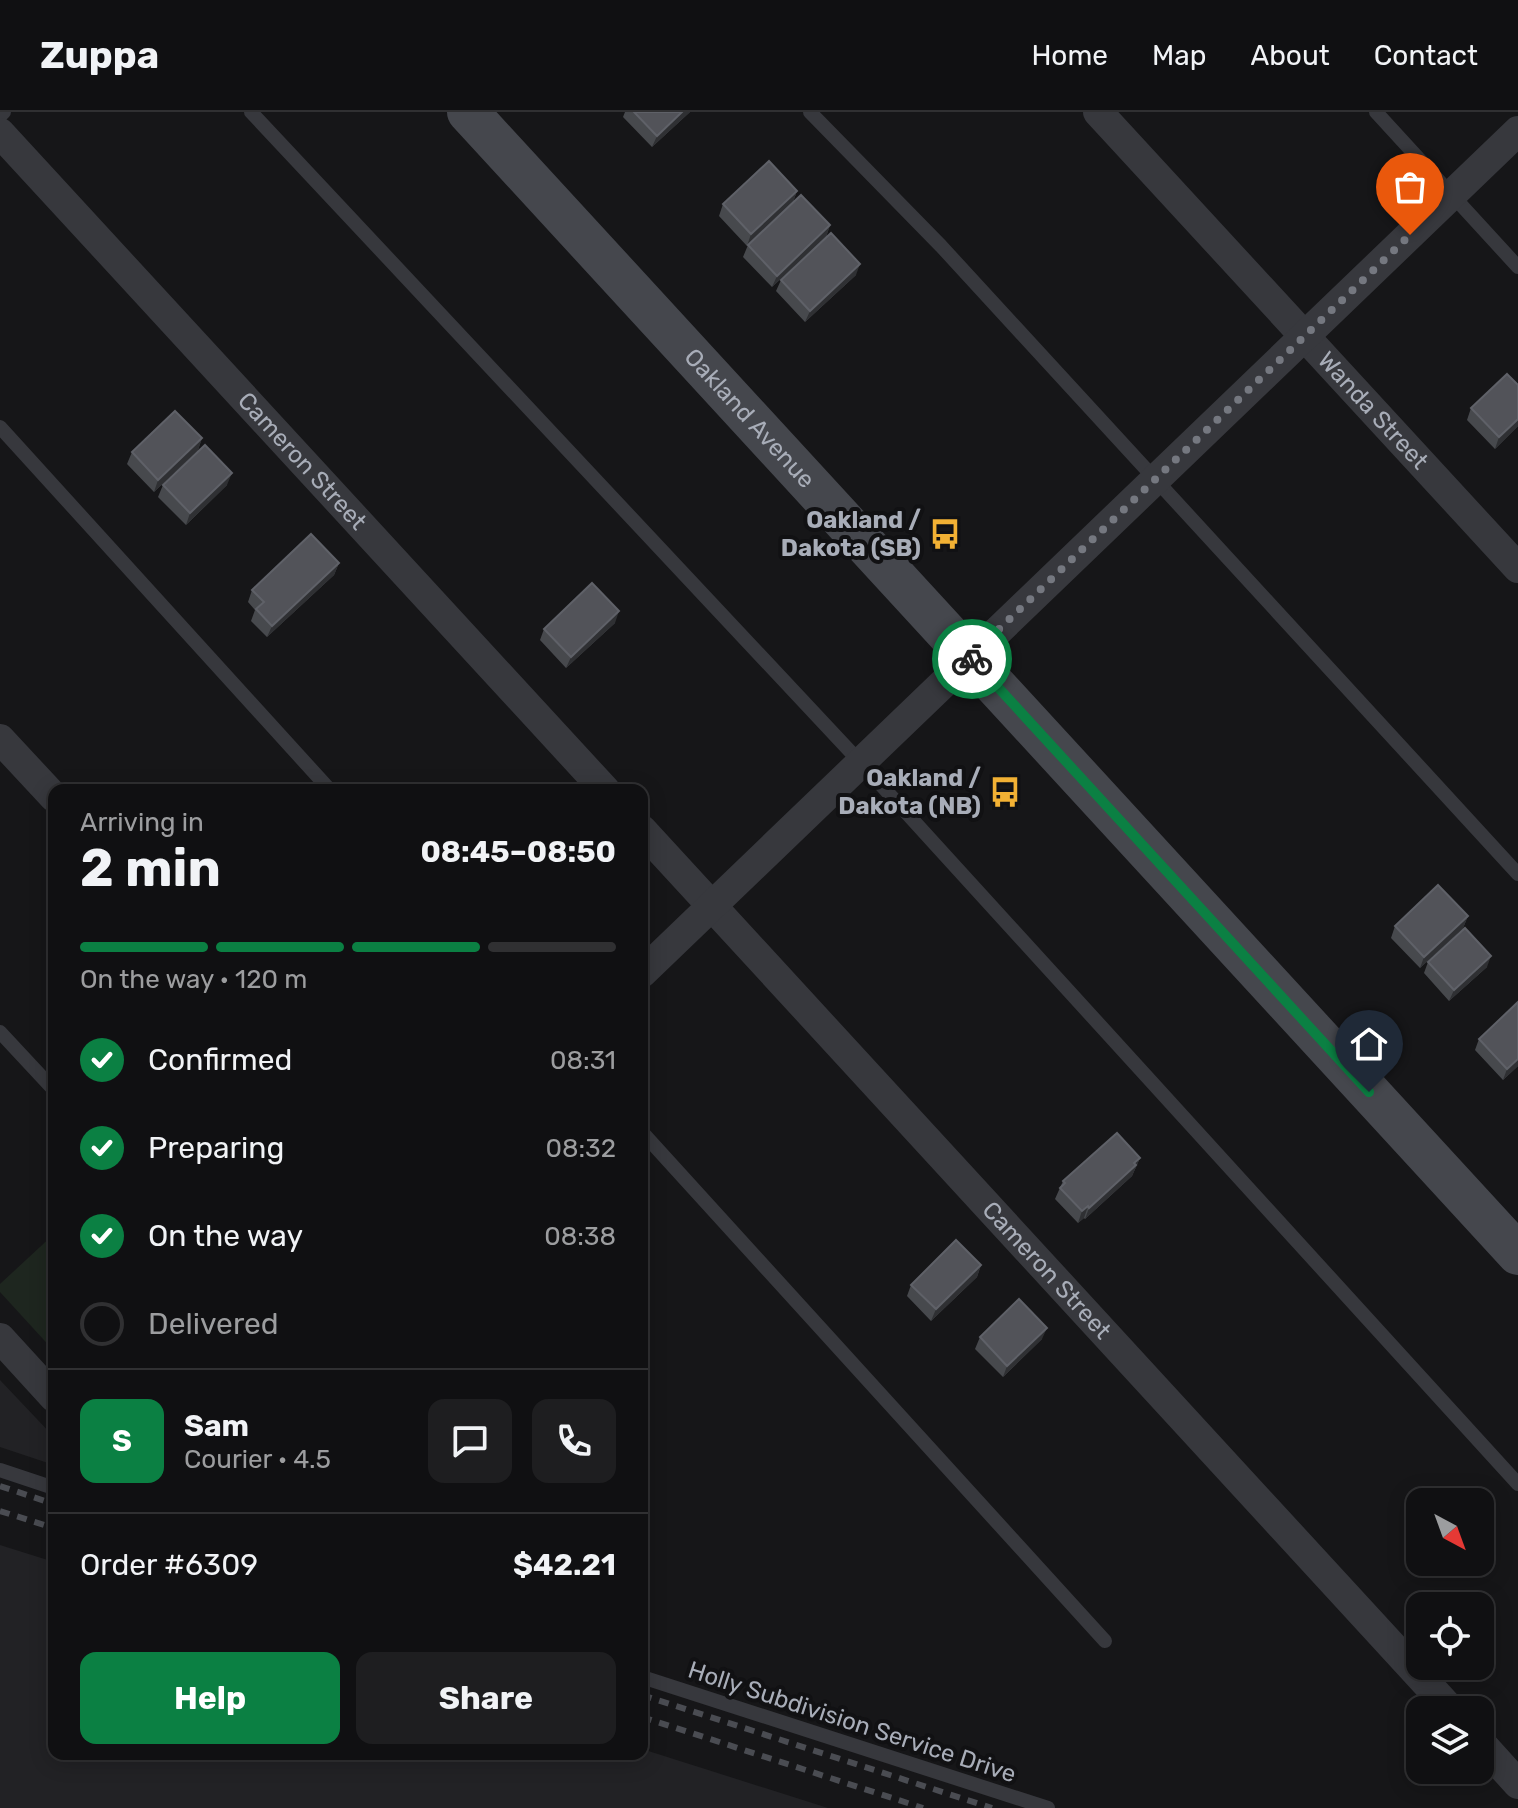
<!DOCTYPE html>
<html lang="en">
<head>
<meta charset="utf-8">
<style>
	body { margin:0; font-family:Rubik,sans-serif; background:#1e1e20; color:#f1f3f6; height:100vh; display:flex; flex-direction:column; font-size:30px; white-space:nowrap }
	* { box-sizing:border-box; margin:0 }
	p { font-size:26px; color:#9c9d9f }
	.icon { flex:none; width:44px; height:44px; fill:none; stroke:currentColor; stroke-width:2; stroke-linecap:round; stroke-linejoin:round }
	.map { position:relative; flex:1; overflow:hidden }
	.sheet { position:absolute; left:48px; top:672px; width:600px; height:976px; display:flex; flex-direction:column; background:#101012; border-radius:16px; box-shadow:0 4px 20px #0003,0 0 0 2px #303032 }
	.sheet>* { flex:none }
	.needle { width:52px; rotate:139deg }
	.fabs { position:absolute; left:1406px; top:1376px; display:grid; gap:16px }
	.fabs a { display:grid; place-items:center; width:88px; height:88px; border-radius:16px; background:#101012; box-shadow:0 4px 20px #0003,0 0 0 2px #303032; font-size:40px }
	.pin { position:absolute; display:grid; place-items:center; width:68px; height:68px; color:#fff; margin:-82px -34px; border-radius:50% 50% 50% 0; rotate:-45deg; box-shadow:0 0 8px #0007 }
	.pin .icon { rotate:45deg }
	.courier { position:absolute; display:grid; place-items:center; width:80px; height:80px; margin:-40px; border:6px solid #0b8043; border-radius:50%; background:#fff; color:#222; box-shadow:0 2px 10px #0007 }
	.overview em { font-style:normal; font-weight:700 }
	.overview div { display:flex; flex-direction:column-reverse }
	.overview { display:flex; align-items:center; justify-content:space-between; height:136px; padding:0 32px }
	h1 { font-size:52px; font-weight:700; line-height:60px }
	.bar { display:grid; grid-template-columns:repeat(4,1fr); gap:12px 8px; align-content:center; height:96px; padding:0 32px }
	.bar i { height:10px; border-radius:6px; background:#303032 }
	.bar .selected { background:#0b8043 }
	.bar p { grid-column:span 4 }
	.line { display:flex; align-items:center; gap:20px; padding:0 32px; border-top:2px solid #303032 }
	.line div { flex:1 }
	.round { display:grid; place-items:center; flex:none; width:84px; height:84px; border-radius:16px; background:#1e1e20 }
	ol { padding:0 32px; list-style:none }
	li { display:flex; align-items:center; gap:24px; height:88px }
	li p { margin-inline-start:auto }
	li .icon { padding:8px; border-radius:50%; background:#0b8043; color:#fff; stroke-width:4 }
	li:last-child { color:#9c9d9f }
	li i { width:44px; height:44px; border:4px solid #303032; border-radius:50% }
	.button { display:flex; gap:16px; margin-top:auto; padding:16px 32px }
	.button a { flex:1; height:92px; border-radius:16px; background:#0b8043; color:#fff; font-size:32px; font-weight:700; line-height:92px; text-align:center }
	.button a+a { background:#1e1e20; color:#f1f3f6 }
	header { display:flex; align-items:center; gap:48px; box-sizing:border-box; height:112px; padding:0 40px; background:#101012; border-bottom:2px solid #303032 }
	header strong { font-size:38px }
	nav { display:flex; gap:44px; margin-inline-start:auto; font-size:28px }
	.map>svg:first-child { display:block }
	.built { fill:#222225 }
	.green { fill:#1e261f }
	.lines { fill:none; stroke-linecap:round; stroke-linejoin:round }
	.lane { stroke:#37383d; stroke-width:14 }
	.street { stroke:#37383d; stroke-width:30 }
	.secondary { stroke:#45474d; stroke-width:42 }
	.rail { stroke:#4a4c52; stroke-width:6; stroke-dasharray:10 8; stroke-linecap:butt }
	.wall { fill:#47494d }
	.shaded-wall { fill:#2f3033 }
	.building { fill:#525359; stroke:#5f6168; stroke-width:2 }
	.done { stroke:#757880; stroke-width:8; stroke-dasharray:0 14.4 }
	.route { stroke:#0b8043; stroke-width:10 }
	.labels { text-anchor:middle; stroke-width:8; stroke-linejoin:round; paint-order:stroke }
	.street-label { font-size:24px; fill:#a8adb8; stroke:#111113 }
	.poi-label { font-size:24px; font-weight:bold; fill:#a8adb8; stroke:#111113; text-anchor:end }
</style>
</head>
<body>
<header>
<strong>Zuppa</strong>
<nav><a>Home</a><a>Map</a><a>About</a><a>Contact</a></nav>
</header>
<div class="map">
<svg width="1518" height="1696" viewBox="0 0 1518 1696">
	<rect width="100%" height="100%" fill="#161618"/>
	<!-- built -->
	<path class="built" d="M 0,1268 L 54,1325 L 54,1353 L 0,1335 Z
		M 0,1433 L 54,1450 L 54,1642 L 642,1642 L 642,1637 L 828,1696 L 0,1696 Z"/>
	<!-- green -->
	<path class="green" d="M 54,1122 L 54,1239 L 0,1180 L 0,1172 Z"/>
	<g class="lines">
		<!-- lane -->
		<path class="lane" d="M 251,0 L 861,651 L 1518,1372
			M 810,0 L 941,134 L 1518,762
			M 1376,0 L 1518,155
			M 0,4 L 4,0
			M 0,315 L 330,678
			M 0,920 L 54,978
			M 642,1020 L 1105,1529
			M 0,1358 L 54,1376
			M 642,1565 L 1048,1696"/>
		<!-- street -->
		<g class="street">
			<path id="s1" d="M 1098,0 L 1518,456"/>
			<path id="s2" d="M 0,21 L 605,678"/>
			<path d="M 0,627 L 54,685"/>
			<path id="s3" d="M 642,718 L 1451,1598"/>
			<path d="M 642,861 L 1518,19"/>
			<path d="M 0,1226 L 54,1285"/>
			<path d="M 1480,1630 L 1518,1672"/>
		</g>
		<!-- secondary -->
		<path class="secondary" id="s4" d="M 468,0 L 1518,1142"/>
		<!-- rail -->
		<path class="rail" d="M 0,1374 L 54,1392
			M 0,1399 L 54,1416
			M 642,1583 L 992,1696
			M 642,1605 L 923,1696"/>
	</g>
	<!-- wall -->
	<path class="wall" d="M 625,0 L 690,0 L 652,35 L 623,5 Z
		M 797,79 L 793,90 L 747,134 L 719,104 L 723,92 Z
		M 830,113 L 826,125 L 772,175 L 743,145 L 748,133 Z
		M 856,163 L 805,210 L 776,179 L 781,168 Z
		M 1518,273 L 1518,314 L 1495,337 L 1467,308 L 1471,296 Z
		M 202,326 L 198,338 L 154,380 L 127,352 L 132,340 Z
		M 163,373 L 227,373 L 186,413 L 158,385 Z
		M 339,451 L 334,463 L 267,525 L 251,509 L 255,498 L 248,490 L 252,478 Z
		M 615,511 L 566,556 L 540,528 L 544,517 Z
		M 1468,804 L 1463,816 L 1420,856 L 1391,826 L 1395,814 Z
		M 1428,850 L 1487,855 L 1449,889 L 1424,861 Z
		M 1518,890 L 1518,954 L 1503,968 L 1475,938 L 1479,927 Z
		M 1140,1046 L 1132,1064 L 1085,1107 L 1084,1106 L 1078,1111 L 1055,1087 L 1063,1069 Z
		M 981,1153 L 977,1165 L 931,1209 L 907,1184 L 911,1173 Z
		M 980,1225 L 1042,1227 L 1003,1265 L 975,1237 Z"/>
	<!-- shaded-wall -->
	<path class="shaded-wall" d="M 682,0 L 690,0 L 652,35 L 657,24 Z
		M 797,79 L 793,90 L 747,134 L 751,122 Z
		M 830,113 L 826,125 L 772,175 L 777,164 Z
		M 860,152 L 856,163 L 805,210 L 810,199 Z
		M 1518,307 L 1518,314 L 1495,337 L 1499,325 Z
		M 202,326 L 198,338 L 154,380 L 158,368 Z
		M 232,361 L 227,373 L 186,413 L 190,401 Z
		M 339,451 L 334,463 L 267,525 L 272,514 Z
		M 619,499 L 615,511 L 566,556 L 571,545 Z
		M 1468,804 L 1463,816 L 1420,856 L 1424,845 Z
		M 1491,844 L 1487,855 L 1449,889 L 1454,878 Z
		M 1518,947 L 1518,954 L 1503,968 L 1507,957 Z
		M 1140,1046 L 1132,1064 L 1085,1107 L 1089,1096 Z
		M 1088,1094 L 1084,1106 L 1078,1111 L 1082,1099 Z
		M 981,1153 L 977,1165 L 931,1209 L 936,1197 Z
		M 1047,1216 L 1042,1227 L 1003,1265 L 1007,1254 Z"/>
	<!-- building -->
	<path class="building" d="M 634,0 L 682,0 L 657,24 Z
		M 769,49 L 797,79 L 751,122 L 723,92 Z
		M 801,83 L 830,113 L 777,164 L 748,133 Z
		M 831,121 L 860,152 L 810,199 L 781,168 Z
		M 1507,262 L 1518,273 L 1518,307 L 1499,325 L 1471,296 Z
		M 175,299 L 202,326 L 158,368 L 132,340 Z
		M 205,333 L 232,361 L 190,401 L 163,373 Z
		M 311,422 L 339,451 L 272,514 L 256,497 L 264,490 L 252,478 Z
		M 592,471 L 619,499 L 571,545 L 544,517 Z
		M 1438,773 L 1468,804 L 1424,845 L 1395,814 Z
		M 1465,816 L 1491,844 L 1454,878 L 1428,850 Z
		M 1518,890 L 1518,947 L 1507,957 L 1479,927 Z
		M 1117,1021 L 1140,1046 L 1134,1051 L 1136,1053 L 1089,1096 L 1088,1094 L 1082,1099 L 1060,1076 L 1065,1071 L 1063,1069 Z
		M 956,1128 L 981,1153 L 936,1197 L 911,1173 Z
		M 1019,1187 L 1047,1216 L 1007,1254 L 980,1225 Z"/>
	<g class="lines">
		<!-- done -->
		<path class="done" d="M 972,547 L 970,545 L 1410,123"/>
		<!-- route -->
		<path class="route" d="M 972,547 L 1369,980"/>
	</g>
	<!-- icons -->
	<defs>
		<symbol id="bus-bare" viewBox="-9 -9 18 18"><path d="M-5-6H5V4H4V6H2V4H-2V6H-4V4H-5ZM-3.5-4V0h7V-4ZM-3.5 1.2v1.5H-2V1.2ZM2 1.2v1.5H3.5V1.2Z" fill="#f2b134" stroke="#111113" stroke-width="2.5" paint-order="stroke"/></symbol>
	</defs>
	<g fill-rule="evenodd">
		<use href="#bus-bare" x="923" y="400" width="44" height="44"/>
		<use href="#bus-bare" x="983" y="658" width="44" height="44"/>
	</g>
	<g class="labels">
		<!-- street labels -->
		<g class="street-label">
			<text dy="8" stroke="none"><textPath href="#s1" startOffset="406">Wanda Street</textPath></text>
			<text dy="8" stroke="none"><textPath href="#s4" startOffset="416">Oakland Avenue</textPath></text>
			<text dy="8" stroke="none"><textPath href="#s2" startOffset="446">Cameron Street</textPath></text>
			<text dy="8" stroke="none"><textPath href="#s3" startOffset="598">Cameron Street</textPath></text>
			<text transform="translate(852 1610) rotate(18)" y="8">Holly Subdivision Service Drive</text>
		</g>
		<!-- poi labels -->
		<g class="poi-label">
			<text x="921" y="416">Oakland /<tspan x="921" dy="28">Dakota (SB)</tspan></text>
			<text x="981" y="674">Oakland /<tspan x="981" dy="28">Dakota (NB)</tspan></text>
		</g>
	</g>
</svg>
<div class="fabs">
<a><svg class="needle" viewBox="-14 -14 28 28"><path d="M0-13l5 13h-10z" fill="#e53935"/><path d="M0 13l5-13h-10z" fill="#9c9d9f"/></svg></a>
<a><svg class="icon" aria-label="locate" viewBox="0 0 24 24"><circle cx="12" cy="12" r="6"/><path d="M12 2v4M12 18v4M2 12h4M18 12h4"/></svg></a>
<a><svg class="icon" aria-label="layers" viewBox="0 0 24 24"><path d="M12 4l9 5-9 5-9-5zM3 14l9 5 9-5"/></svg></a>
</div>
<div class="pin" style="left:1410px;top:123px;background:#ea580c"><svg class="icon" aria-label="bag" viewBox="0 0 24 24"><path d="M5 8h14l-1 12H6zM9 8a3 3 0 0 1 6 0"/></svg></div>
<div class="pin" style="left:1369px;top:980px;background:#1f2937"><svg class="icon" aria-label="home" viewBox="0 0 24 24"><path d="M3 11l9-7 9 7M6 9v11h12V9"/></svg></div>
<div class="courier" style="left:972px;top:547px"><svg class="icon" aria-label="bike" viewBox="0 0 24 24"><circle cx="6" cy="16" r="4"/><circle cx="18" cy="16" r="4"/><path d="M6 16l4-8h5l3 8M10 8l3 8H6M13 5h3"/></svg></div>
<section class="sheet">
<div class="overview"><div><h1>2 min</h1><p>Arriving in</p></div><em>08:45–08:50</em></div>
<div class="bar"><i class="selected"></i><i class="selected"></i><i class="selected"></i><i></i><p>On the way · 120 m</p></div>
<ol>
<li><svg class="icon" aria-label="check" viewBox="0 0 24 24"><path d="M5 12l5 5 9-10"/></svg>Confirmed<p>08:31</p></li>
<li><svg class="icon" aria-label="check" viewBox="0 0 24 24"><path d="M5 12l5 5 9-10"/></svg>Preparing<p>08:32</p></li>
<li><svg class="icon" aria-label="check" viewBox="0 0 24 24"><path d="M5 12l5 5 9-10"/></svg>On the way<p>08:38</p></li>
<li><i></i>Delivered</li>
</ol>
<div class="line" style="height:144px"><b class="round" style="background:#0b8043;color:#fff">S</b><div><b>Sam</b><p>Courier · 4.5</p></div><a class="round"><svg class="icon" aria-label="chat" viewBox="0 0 24 24"><path d="M4 5h16v11H9l-5 4z"/></svg></a><a class="round"><svg class="icon" aria-label="phone" viewBox="0 0 24 24"><path d="M5 4h4l2 5-3 2q2 4 5 5l2-3 5 2v4C11 20 4 13 5 4z"/></svg></a></div>
<div class="line" style="height:104px"><div>Order #6309</div><b>$42.21</b></div>
<div class="button"><a>Help</a><a>Share</a></div>
</section>
</div>
</body>
</html>
